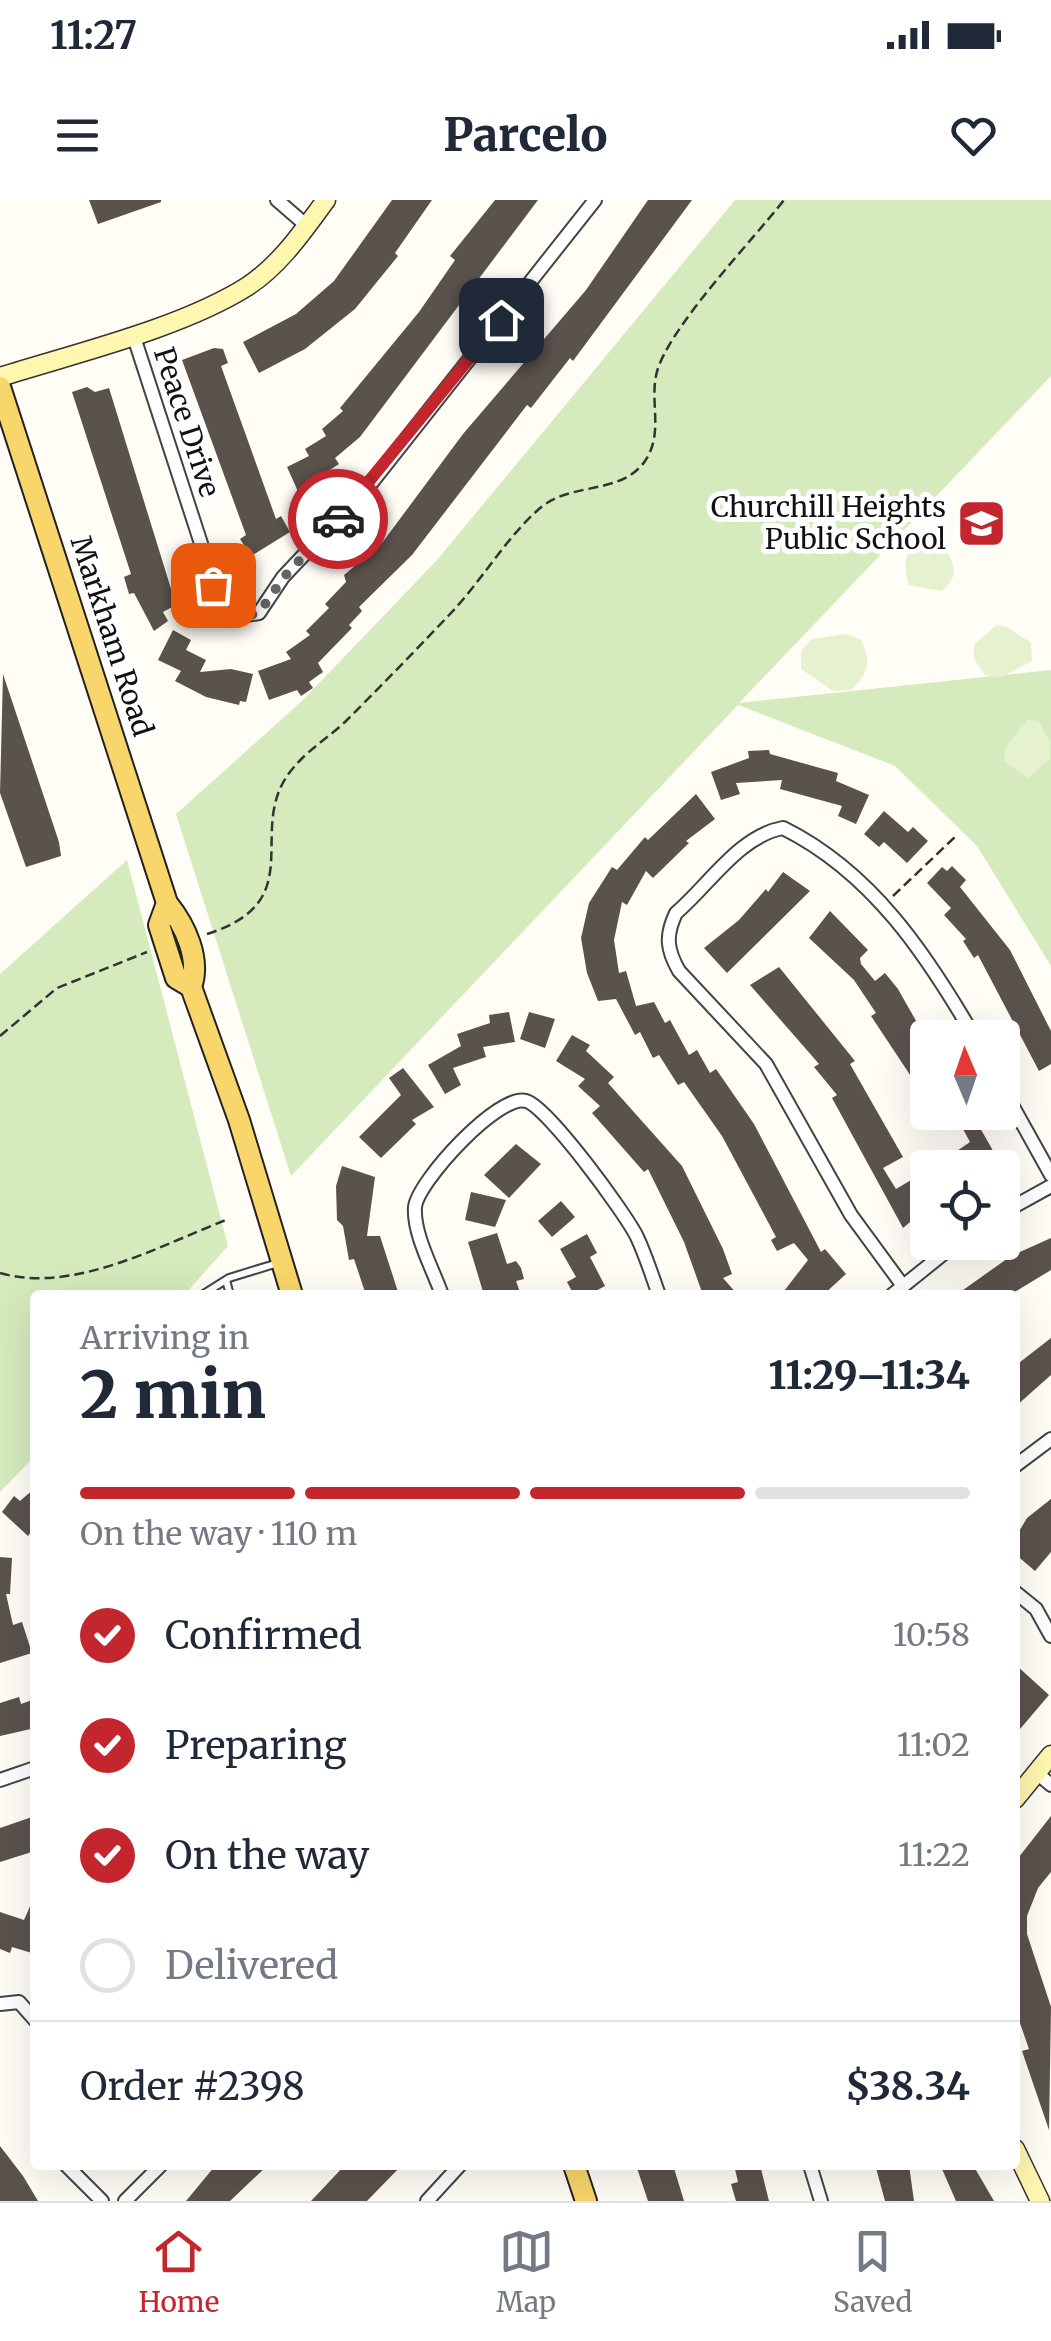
<!DOCTYPE html>
<html lang="en">
<head>
<meta charset="utf-8">
<style>
	body { margin:0; font-family:Merriweather,serif; background:#f6f6f7; color:#1f2937; height:100vh; display:flex; flex-direction:column; font-size:38px; white-space:nowrap }
	* { box-sizing:border-box; margin:0 }
	p { font-size:32px; color:#747a83 }
	.icon { flex:none; width:55px; height:55px; fill:none; stroke:currentColor; stroke-width:2; stroke-linecap:round; stroke-linejoin:round }
	.map { position:relative; flex:1; overflow:hidden }
	.details { position:absolute; left:30px; top:1090px; width:990px; height:880px; display:flex; flex-direction:column; background:#fff; border-radius:10px; box-shadow:0 10px 40px #0002 }
	.details>* { flex:none }
	.needle { width:65px; rotate:358deg }
	.controls { position:absolute; left:910px; top:820px; display:grid; gap:20px }
	.controls a { display:grid; place-items:center; width:110px; height:110px; border-radius:10px; background:#fff; box-shadow:0 10px 40px #0002; font-size:50px }
	.pin { position:absolute; display:grid; place-items:center; width:85px; height:85px; color:#fff; margin:-42px; border-radius:20px; box-shadow:0 5px 15px #0006 }
	.courier { position:absolute; display:grid; place-items:center; width:100px; height:100px; margin:-50px; border:8px solid #c4262e; border-radius:50%; background:#fff; color:#222; box-shadow:0 2px 12px #0007 }
	.summary em { font-style:normal; font-weight:800 }
	.summary div { display:flex; flex-direction:column-reverse }
	.summary { display:flex; align-items:center; justify-content:space-between; height:170px; padding:0 50px }
	h1 { font-size:65px; font-weight:800; line-height:75px }
	.bar { display:grid; grid-template-columns:repeat(4,1fr); gap:15px 10px; align-content:center; height:120px; padding:0 50px }
	.bar i { height:12px; border-radius:8px; background:#e0e1e3 }
	.bar .on { background:#c4262e }
	.bar p { grid-column:span 4 }
	.line { display:flex; align-items:center; gap:25px; padding:0 50px; border-top:2px solid #e0e1e3 }
	.line div { flex:1 }
	ol { padding:0 50px; list-style:none }
	li { display:flex; align-items:center; gap:30px; height:110px }
	li p { margin-inline-start:auto }
	li .icon { padding:10px; border-radius:50%; background:#c4262e; color:#fff; stroke-width:4 }
	li:last-child { color:#747a83 }
	li i { width:55px; height:55px; border:5px solid #e0e1e3; border-radius:50% }
	.status { display:flex; justify-content:space-between; align-items:center; height:70px; padding:0 50px; background:#fff; direction:ltr }
	.status svg { height:28px; fill:currentColor }
	header { display:flex; justify-content:space-between; align-items:center; height:130px; padding:0 50px; background:#fff; font-size:45px; font-weight:800 }
	.tab-bar { display:flex; justify-content:space-around; align-items:center; height:140px; border-top:2px solid #e0e1e3; background:#fff; font-size:28px; color:#747a83 }
	.tab-bar a { display:grid; justify-items:center; gap:5px }
	.tab-bar .on { color:#c4262e }
	.map>svg:first-child { display:block }
	.green { fill:#d5ebbd }
	.pitch { fill:#e6f2cf }
	.building { fill:#5a524d }
	.lines { fill:none; stroke-linecap:round; stroke-linejoin:round }
	.lane-casing { stroke:#444; stroke-width:10 }
	.street-casing { stroke:#444; stroke-width:16 }
	.secondary-casing { stroke:#333; stroke-width:21 }
	.primary-casing { stroke:#222; stroke-width:24 }
	.path { stroke:#333; stroke-width:2.5; stroke-dasharray:10 5; stroke-linecap:butt }
	.lane { stroke:#fff; stroke-width:6 }
	.street { stroke:#fff; stroke-width:12 }
	.secondary { stroke:#fff6b0; stroke-width:18 }
	.primary { stroke:#f9d66b; stroke-width:20 }
	.done { stroke:#646461; stroke-width:10; stroke-dasharray:0 18 }
	.route { stroke:#c4262e; stroke-width:12 }
	.labels { text-anchor:middle; stroke-width:10; stroke-linejoin:round; paint-order:stroke }
	.street-label { font-size:28px; fill:#111; stroke:#fff }
	.poi-label { font-size:28px; fill:#111; stroke:#fff; text-anchor:end }
</style>
</head>
<body>
<div class="status"><b>11:27</b><svg viewBox="0 0 49 12"><path d="M0 12V9h3v3zM5 12V6h3v6zM10 12V3h3v9zM15 12V0h3v12zM26 1h20v11H26zM47 4h2v5h-2z"/></svg></div>
<header><svg class="icon" aria-label="menu" viewBox="0 0 24 24"><path d="M4 6h16M4 12h16M4 18h16"/></svg>Parcelo<svg class="icon" aria-label="heart" viewBox="0 0 24 24"><path d="M12 20l-8-8c-3-5 5-10 8-4 3-6 11-1 8 4z"/></svg></header>
<div class="map">
<svg width="1051" height="2001" viewBox="0 0 1051 2001">
	<rect width="100%" height="100%" fill="#fffdf5"/>
	<!-- green -->
	<path class="green" d="M 735,0 L 1051,0 L 1051,176 L 739,503 L 1051,470 L 1051,766 L 977,646 L 895,566 L 738,505 L 291,976 L 176,614 L 302,501 L 437,360 Z
		M 127,660 L 228,1046 L 184,1095 L 35,1095 L 35,1256 L 0,1292 L 0,774 Z"/>
	<!-- pitch -->
	<path class="pitch" d="M 919,331 L 931,331 C 946,349 968,373 941,391 L 909,385 C 901,362 908,351 919,331 Z
		M 996,425 L 1007,427 L 1031,443 L 1032,461 L 1000,478 L 985,475 L 974,459 L 974,445 Z
		M 847,434 L 861,440 C 872,462 868,474 851,490 L 833,491 L 801,469 L 801,451 L 812,439 Z
		M 1027,520 L 1039,522 L 1050,542 L 1050,559 L 1028,578 L 1004,561 L 1005,548 Z"/>
	<!-- building -->
	<path class="building" d="M 89,0 L 161,0 L 161,2 L 98,24 Z
		M 392,0 L 432,0 L 395,53 L 398,56 L 355,109 L 305,149 L 259,173 L 243,142 L 296,114 L 334,81 Z
		M 495,0 L 538,0 L 360,237 L 335,258 L 339,264 L 316,279 L 320,289 L 301,298 L 287,267 L 309,256 L 305,249 L 326,236 L 322,229 L 343,211 L 340,208 L 419,112 L 455,60 L 450,56 Z
		M 648,0 L 692,0 L 573,161 L 570,158 L 531,208 L 527,205 L 412,355 L 359,407 L 362,411 L 349,425 L 352,428 L 318,463 L 323,472 L 309,482 L 313,488 L 301,496 L 297,490 L 269,500 L 258,471 L 291,459 L 286,452 L 310,435 L 306,431 L 329,408 L 325,404 L 346,382 L 344,375 L 382,343 L 463,234 L 586,90 Z
		M 214,148 L 223,149 L 228,163 L 221,166 L 276,319 L 281,316 L 290,332 L 251,356 L 240,339 L 246,335 L 182,160 Z
		M 87,187 L 95,192 L 109,188 L 176,405 L 163,412 L 168,421 L 154,431 L 134,393 L 129,394 L 124,377 L 131,374 L 72,192 Z
		M 173,430 L 191,440 L 186,450 L 206,460 L 200,472 L 231,469 L 253,474 L 246,502 L 240,501 L 239,505 L 206,497 L 175,481 L 181,471 L 158,460 Z
		M 3,474 L 59,642 L 61,656 L 26,667 L 0,593 Z
		M 769,550 L 770,554 L 838,573 L 836,581 L 869,595 L 856,624 L 838,616 L 842,606 L 780,589 L 782,580 L 736,583 L 740,594 L 721,600 L 711,572 L 749,558 L 748,551 Z
		M 696,594 L 715,619 L 686,641 L 689,643 L 653,678 L 646,671 L 627,705 L 622,702 L 614,740 L 619,773 L 626,771 L 636,806 L 654,802 L 665,823 L 670,820 L 689,855 L 697,850 L 710,873 L 716,869 L 754,924 L 821,1052 L 825,1049 L 846,1074 L 823,1095 L 781,1095 L 808,1060 L 794,1043 L 777,1051 L 771,1040 L 776,1037 L 722,936 L 684,882 L 678,885 L 659,855 L 653,858 L 640,832 L 635,835 L 616,799 L 598,801 L 587,773 L 581,738 L 589,703 L 612,667 L 617,670 L 645,637 L 648,640 Z
		M 884,611 L 908,632 L 913,627 L 928,641 L 907,663 L 884,642 L 879,647 L 864,634 Z
		M 952,666 L 966,680 L 960,687 L 1010,750 L 1051,831 L 1051,864 L 1039,871 L 978,755 L 974,758 L 963,741 L 966,739 L 944,715 L 951,708 L 927,683 L 942,667 L 947,671 Z
		M 783,672 L 810,691 L 727,773 L 704,748 L 739,720 L 766,689 L 768,692 Z
		M 830,711 L 868,750 L 860,758 L 861,764 L 875,781 L 885,773 L 898,789 L 928,842 L 928,902 L 871,816 L 876,813 L 854,780 L 809,738 Z
		M 779,767 L 855,861 L 850,864 L 903,957 L 883,968 L 896,989 L 928,970 L 928,1007 L 903,1028 L 832,898 L 837,895 L 814,867 L 819,864 L 750,785 Z
		M 509,812 L 515,842 L 483,847 L 486,857 L 453,868 L 461,885 L 445,894 L 428,865 L 461,846 L 457,834 L 490,823 L 489,815 Z
		M 529,812 L 555,819 L 545,848 L 520,839 Z
		M 572,835 L 590,845 L 586,851 L 614,877 L 608,883 L 682,966 L 723,1049 L 732,1074 L 723,1078 L 738,1095 L 703,1095 L 684,1042 L 648,969 L 644,972 L 592,913 L 600,906 L 578,886 L 585,879 L 556,861 Z
		M 403,868 L 434,907 L 412,920 L 416,924 L 381,958 L 359,937 L 401,895 L 389,878 Z
		M 934,912 L 971,912 L 1000,963 L 992,968 L 932,968 L 970,942 L 958,920 L 943,928 Z
		M 516,944 L 541,964 L 509,998 L 484,975 Z
		M 342,966 L 375,977 L 367,1036 L 380,1036 L 399,1095 L 366,1095 L 354,1059 L 349,1060 L 343,1026 L 337,1020 L 336,986 Z
		M 471,992 L 506,1000 L 495,1027 L 465,1020 Z
		M 561,1001 L 575,1017 L 552,1037 L 538,1021 Z
		M 497,1033 L 507,1064 L 516,1061 L 521,1068 L 524,1079 L 516,1081 L 521,1095 L 484,1095 L 468,1042 Z
		M 587,1034 L 597,1053 L 590,1057 L 605,1086 L 588,1095 L 574,1095 L 567,1082 L 576,1077 L 560,1049 Z
		M 1051,1038 L 1051,1070 L 1018,1090 L 1009,1095 L 956,1095 L 1011,1056 Z
		M 1051,1138 L 1051,1175 L 1015,1207 L 1015,1166 Z
		M 35,1288 L 35,1327 L 28,1336 L 2,1312 L 14,1296 L 20,1301 Z
		M 1051,1299 L 1051,1352 L 1035,1371 L 1015,1354 L 1015,1338 L 1027,1318 Z
		M 0,1357 L 12,1358 L 10,1394 L 6,1394 L 13,1425 L 22,1422 L 32,1453 L 0,1463 Z
		M 1015,1464 L 1049,1495 L 1015,1535 Z
		M 19,1497 L 21,1504 L 35,1499 L 35,1528 L 0,1536 L 0,1503 Z
		M 35,1616 L 35,1651 L 0,1662 L 0,1628 Z
		M 1051,1616 L 1051,1672 L 1038,1688 L 1027,1716 L 1027,1734 L 1051,1807 L 1049,1930 L 1022,1851 L 1029,1849 L 1015,1809 L 1015,1662 Z
		M 35,1695 L 35,1754 L 12,1747 L 10,1753 L 0,1749 L 0,1712 L 24,1720 Z
		M 0,1946 L 23,1976 L 38,2001 L 0,2001 Z
		M 223,1965 L 268,1965 L 230,2001 L 186,2001 L 215,1966 L 219,1969 Z
		M 345,1965 L 402,1965 L 367,2001 L 311,2001 Z
		M 636,1965 L 673,1965 L 684,2001 L 648,2001 Z
		M 734,1965 L 760,1965 L 769,2001 L 736,2001 L 731,1984 L 738,1982 Z
		M 886,1965 L 909,1965 L 914,2001 L 885,2001 L 876,1968 Z
		M 950,1965 L 973,1965 L 994,2001 L 956,2001 L 942,1969 Z"/>
	<g class="lines">
		<defs>
			<path id="lane" d="M 226,1080 L 230,1095
				M 202,1095 L 229,1078 L 278,1063"/>
			<path id="street" d="M 277,0 L 307,26
				M 133,134 L 220,402 L 241,416 L 259,413 L 283,377 L 369,286 L 595,0
				M 1002,887 L 1051,975
				M 1002,1013 L 1051,986
				M 903,1086 L 851,1015 L 766,864 L 679,771 C 667,750 665,736 676,713 C 709,685 739,636 783,628 C 872,672 927,755 975,838
				M 442,1095 C 433,1069 413,1034 415,1007 C 418,981 499,893 526,901 C 547,906 626,1014 637,1037 C 646,1056 652,1076 659,1095
				M 892,1095 L 958,1042
				M 1015,1266 L 1051,1239
				M 1015,1392 L 1036,1409 L 1051,1436
				M 1037,1573 L 1051,1585
				M 0,1580 L 35,1568
				M 0,1804 L 19,1802 L 35,1820
				M 66,1965 L 102,2001
				M 810,1965 L 821,2001
				M 125,2001 L 161,1965
				M 427,2001 L 460,1965"/>
			<path id="secondary" d="M 0,177 C 76,153 182,128 248,86 C 281,64 303,31 326,0
				M 1015,1599 L 1051,1555
				M 1015,1949 L 1040,2001"/>
			<path id="primary" d="M 0,187 L 167,703 C 185,725 201,759 191,787 L 239,920 L 292,1095
				M 167,703 L 159,725 L 176,778 L 191,787
				M 574,1965 L 586,2001"/>
		</defs>
		<!-- lane casing -->
		<use href="#lane" class="lane-casing"/>
		<!-- street casing -->
		<use href="#street" class="street-casing"/>
		<!-- secondary casing -->
		<use href="#secondary" class="secondary-casing"/>
		<!-- primary casing -->
		<use href="#primary" class="primary-casing"/>
		<!-- path -->
		<path class="path" d="M 893,696 L 957,635
			M 207,734 C 315,700 241,627 294,567 C 308,550 329,537 345,522 C 381,486 416,450 451,413 C 482,380 506,338 539,309 C 569,282 616,295 642,265 C 668,233 645,197 660,163 C 680,116 750,43 784,0
			M 0,836 L 57,788 L 147,752
			M 0,1073 C 73,1094 159,1046 226,1020"/>
		<!-- lane -->
		<use href="#lane" class="lane"/>
		<!-- street -->
		<use href="#street" class="street"/>
		<!-- secondary -->
		<use href="#secondary" class="secondary"/>
		<!-- primary -->
		<use href="#primary" class="primary"/>
	</g>
	<g class="lines">
		<!-- done -->
		<path class="done" d="M 213,385 C 222,407 234,420 259,413 L 284,377 L 338,319"/>
		<!-- route -->
		<path class="route" d="M 338,319 L 501,120"/>
	</g>
	<!-- icons -->
	<defs>
		<symbol id="school-square" viewBox="-11 -11 22 22"><rect x="-9" y="-9" width="18" height="18" rx="4" fill="#c4262e" stroke="#fff"/><path d="M0-5L7-2L0 1L-7-2ZM-4 1L0 2.5L4 1V4Q0 6-4 4Z" fill="#fff"/></symbol>
	</defs>
	<g fill-rule="evenodd">
		<use href="#school-square" x="954" y="296" width="55" height="55"/>
	</g>
	<g class="labels">
		<!-- street labels -->
		<g class="street-label">
			<text transform="translate(187 222) rotate(72)" y="10">Peace Drive</text>
			<text transform="translate(112 436) rotate(72)" y="10">Markham Road</text>
		</g>
		<!-- poi labels -->
		<g class="poi-label">
			<text x="946" y="317">Churchill Heights<tspan x="946" dy="32">Public School</tspan></text>
		</g>
	</g>
</svg>
<div class="controls">
<a><svg class="needle" viewBox="-14 -14 28 28"><path d="M0-13l5 13h-10z" fill="#e53935"/><path d="M0 13l5-13h-10z" fill="#747a83"/></svg></a>
<a><svg class="icon" aria-label="locate" viewBox="0 0 24 24"><circle cx="12" cy="12" r="6"/><path d="M12 2v4M12 18v4M2 12h4M18 12h4"/></svg></a>
</div>
<div class="pin" style="left:213px;top:385px;background:#ea580c"><svg class="icon" aria-label="bag" viewBox="0 0 24 24"><path d="M5 8h14l-1 12H6zM9 8a3 3 0 0 1 6 0"/></svg></div>
<div class="pin" style="left:501px;top:120px;background:#1f2937"><svg class="icon" aria-label="home" viewBox="0 0 24 24"><path d="M3 11l9-7 9 7M6 9v11h12V9"/></svg></div>
<div class="courier" style="left:338px;top:319px"><svg class="icon" aria-label="car" viewBox="0 0 24 24"><path d="M5 17H2v-5l4-1 3-4h7l3 4 3 1v5h-3M9 17h6M6 11h13"/><circle cx="7" cy="17" r="2"/><circle cx="17" cy="17" r="2"/></svg></div>
<section class="details">
<div class="summary"><div><h1>2 min</h1><p>Arriving in</p></div><em>11:29–11:34</em></div>
<div class="bar"><i class="on"></i><i class="on"></i><i class="on"></i><i></i><p>On the way · 110 m</p></div>
<ol>
<li><svg class="icon" aria-label="check" viewBox="0 0 24 24"><path d="M5 12l5 5 9-10"/></svg>Confirmed<p>10:58</p></li>
<li><svg class="icon" aria-label="check" viewBox="0 0 24 24"><path d="M5 12l5 5 9-10"/></svg>Preparing<p>11:02</p></li>
<li><svg class="icon" aria-label="check" viewBox="0 0 24 24"><path d="M5 12l5 5 9-10"/></svg>On the way<p>11:22</p></li>
<li><i></i>Delivered</li>
</ol>
<div class="line" style="height:130px"><div>Order #2398</div><b>$38.34</b></div>
</section>
</div>
<nav class="tab-bar">
<a class="on"><svg class="icon" aria-label="home" viewBox="0 0 24 24"><path d="M3 11l9-7 9 7M6 9v11h12V9"/></svg>Home</a>
<a><svg class="icon" aria-label="map" viewBox="0 0 24 24"><path d="M3 6l6-2 6 2 6-2v14l-6 2-6-2-6 2zM9 4v14M15 6v14"/></svg>Map</a>
<a><svg class="icon" aria-label="saved" viewBox="0 0 24 24"><path d="M7 4h10v16l-5-4-5 4z"/></svg>Saved</a>
</nav>
</body>
</html>
